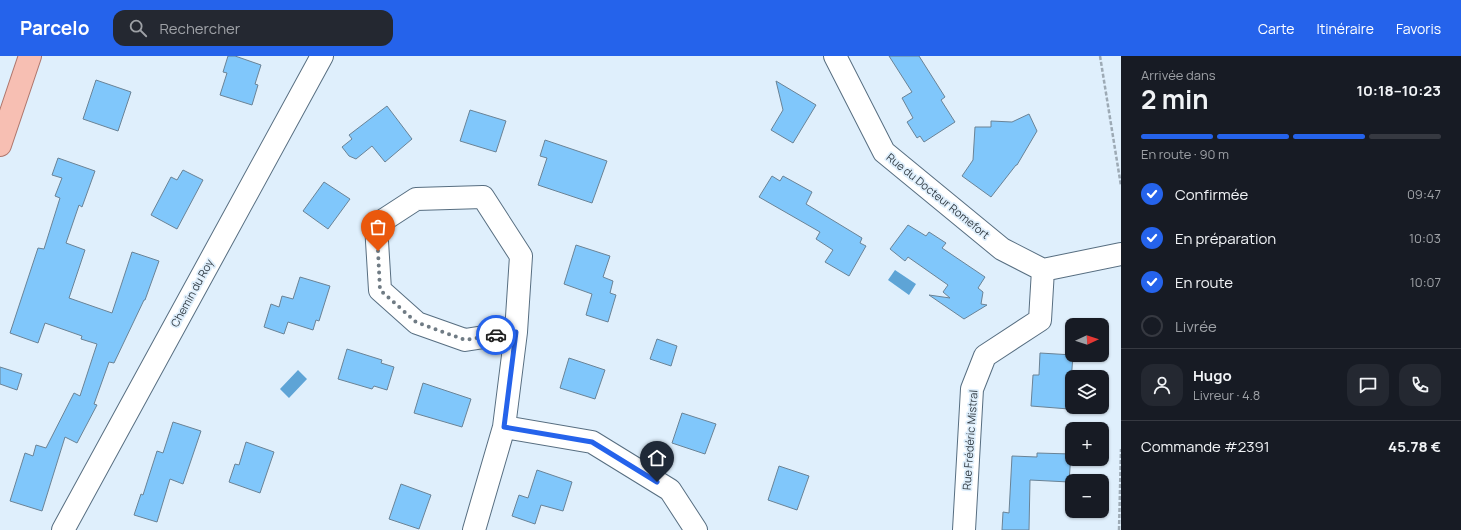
<!DOCTYPE html>
<html lang="fr">
<head>
<meta charset="utf-8">
<style>
	body { margin:0; font-family:Manrope,sans-serif; background:#242831; color:#f1f3f6; height:100vh; display:flex; flex-direction:column; font-size:15px; white-space:nowrap }
	* { box-sizing:border-box; margin:0 }
	p { font-size:13px; color:#9ea1a6 }
	.icon { flex:none; width:22px; height:22px; fill:none; stroke:currentColor; stroke-width:2; stroke-linecap:round; stroke-linejoin:round }
	.map { position:relative; flex:1; overflow:hidden }
	.drawer { display:flex; flex-direction:column; background:#171b24; width:340px }
	.drawer>* { flex:none }
	.needle { width:26px; rotate:87deg }
	.buttons { position:absolute; left:1065px; top:262px; display:grid; gap:8px }
	.buttons a { display:grid; place-items:center; width:44px; height:44px; border-radius:8px; background:#171b24; box-shadow:0 1px 3px #0004; font-size:20px }
	.pin { position:absolute; display:grid; place-items:center; width:34px; height:34px; color:#fff; margin:-41px -17px; border-radius:50% 50% 50% 0; rotate:-45deg; box-shadow:0 0 4px #0007 }
	.pin .icon { rotate:45deg }
	.courier { position:absolute; display:grid; place-items:center; width:40px; height:40px; margin:-20px; border:3px solid #2563eb; border-radius:50%; background:#fff; color:#222; box-shadow:0 1px 5px #0007 }
	.summary em { font-style:normal; font-weight:700 }
	.summary div { display:flex; flex-direction:column-reverse }
	.summary { display:flex; align-items:center; justify-content:space-between; height:68px; padding:0 20px }
	h1 { font-size:26px; font-weight:700; line-height:30px }
	.bar { display:grid; grid-template-columns:repeat(4,1fr); gap:6px 4px; align-content:center; height:48px; padding:0 20px }
	.bar i { height:5px; border-radius:3px; background:#363941 }
	.bar .active { background:#2563eb }
	.bar p { grid-column:span 4 }
	.line { display:flex; align-items:center; gap:10px; padding:0 20px; border-top:1px solid #363941 }
	.line div { flex:1 }
	.round { display:grid; place-items:center; flex:none; width:42px; height:42px; border-radius:12px; background:#242831 }
	ol { padding:0 20px; list-style:none }
	li { display:flex; align-items:center; gap:12px; height:44px }
	li p { margin-inline-start:auto }
	li .icon { padding:4px; border-radius:50%; background:#2563eb; color:#fff; stroke-width:4 }
	li:last-child { color:#9ea1a6 }
	li i { width:22px; height:22px; border:2px solid #363941; border-radius:50% }
	header { display:flex; align-items:center; gap:24px; box-sizing:border-box; height:56px; padding:0 20px; background:#2563eb; color:#fff }
	header strong { font-size:19px }
	nav { display:flex; gap:22px; margin-inline-start:auto; font-size:14px }
	.search { width:280px; height:36px; background:#242831; display:flex; align-items:center; gap:10px; box-sizing:border-box; padding:0 14px; border-radius:12px; color:#9ea1a6; font-size:15px }
	main { display:flex; flex:1; min-height:0 }
	.map>svg:first-child { display:block }
	.water { fill:#5ea4d6 }
	.building { fill:#80c7fb; stroke:#6a8396 }
	.lines { fill:none; stroke-linecap:round; stroke-linejoin:round }
	.minor-casing { stroke:#576e81; stroke-width:24 }
	.major-casing { stroke:#af766c; stroke-width:24 }
	.path { stroke:#9daab5; stroke-width:2.5; stroke-dasharray:4 2; stroke-linecap:butt }
	.minor { stroke:#fff; stroke-width:22 }
	.major { stroke:#f7bfb3; stroke-width:22 }
	.done { stroke:#6f7b84; stroke-width:4; stroke-dasharray:0 7.2 }
	.route { stroke:#2563eb; stroke-width:5 }
	.labels { text-anchor:middle; stroke-width:3.5; stroke-linejoin:round; paint-order:stroke }
	.street-label { font-size:11px; fill:#323c44; stroke:#dfeffc }
</style>
</head>
<body>
<header>
<strong>Parcelo</strong>
<div class="search"><svg class="icon" aria-label="search" viewBox="0 0 24 24"><circle cx="10" cy="10" r="6"/><path d="M15 15l6 6"/></svg>Rechercher</div>
<nav><a>Carte</a><a>Itinéraire</a><a>Favoris</a></nav>
</header>
<main>
<div class="map">
<svg width="1121" height="474" viewBox="0 0 1121 474">
	<rect width="100%" height="100%" fill="#dfeffc"/>
	<!-- water -->
	<path class="water" d="M 895,214 L 916,228 L 909,239 L 888,224 Z
		M 298,314 L 307,323 L 289,342 L 280,333 Z"/>
	<!-- building -->
	<path class="building" d="M 228,0 L 235,0 L 261,9 L 255,28 L 258,29 L 252,49 L 220,39 L 227,17 L 223,16 Z
		M 889,0 L 919,0 L 945,41 L 941,44 L 955,66 L 924,86 L 920,80 L 917,82 L 907,66 L 913,62 L 902,42 L 912,36 Z
		M 96,24 L 131,36 L 118,75 L 83,63 Z
		M 776,25 L 816,49 L 793,87 L 771,74 L 783,54 Z
		M 387,50 L 412,83 L 385,106 L 372,90 L 356,103 L 349,100 L 342,91 L 352,83 L 349,79 Z
		M 470,54 L 506,65 L 496,96 L 460,85 Z
		M 1029,58 L 1037,75 L 1017,109 L 1016,109 L 991,141 L 962,120 L 973,104 L 975,71 L 991,71 L 991,65 L 1012,66 Z
		M 545,84 L 607,105 L 592,147 L 538,129 L 547,102 L 540,100 Z
		M 58,102 L 95,115 L 82,151 L 79,149 L 66,187 L 85,194 L 69,242 L 112,257 L 132,196 L 159,205 L 145,244 L 144,244 L 114,307 L 109,306 L 94,348 L 97,349 L 77,387 L 65,381 L 42,455 L 10,445 L 25,397 L 33,400 L 36,389 L 46,392 L 74,337 L 80,340 L 97,288 L 81,283 L 82,280 L 45,267 L 38,287 L 10,277 L 38,192 L 44,193 L 60,142 L 55,140 L 62,122 L 52,119 Z
		M 183,114 L 203,124 L 177,173 L 151,159 L 171,121 L 177,124 Z
		M 772,120 L 780,125 L 783,120 L 812,136 L 806,148 L 862,182 L 860,187 L 866,190 L 849,220 L 825,206 L 833,194 L 816,183 L 820,176 L 759,141 Z
		M 324,126 L 350,143 L 328,173 L 303,155 Z
		M 908,169 L 926,180 L 929,176 L 946,187 L 942,192 L 985,221 L 978,232 L 983,236 L 981,248 L 987,249 L 964,263 L 929,239 L 950,242 L 943,236 L 948,229 L 908,201 L 905,205 L 890,193 Z
		M 576,189 L 610,200 L 603,221 L 613,225 L 610,237 L 616,239 L 608,266 L 586,259 L 592,238 L 564,228 Z
		M 300,221 L 330,230 L 319,265 L 316,264 L 313,274 L 288,266 L 284,278 L 264,271 L 271,248 L 279,251 L 282,240 L 293,243 Z
		M 657,283 L 677,290 L 671,310 L 650,303 Z
		M 347,293 L 382,304 L 381,307 L 394,311 L 387,334 L 374,330 L 372,333 L 338,323 Z
		M 1040,297 L 1073,299 L 1069,353 L 1031,350 L 1033,319 L 1039,319 Z
		M 569,302 L 605,314 L 595,343 L 560,332 Z
		M 0,311 L 22,318 L 17,334 L 0,328 Z
		M 423,327 L 471,343 L 462,371 L 414,357 Z
		M 682,357 L 716,368 L 705,398 L 672,387 Z
		M 173,366 L 201,375 L 183,428 L 170,423 L 157,466 L 134,459 L 141,438 L 143,439 L 157,395 L 163,397 Z
		M 246,386 L 274,396 L 260,437 L 229,426 L 235,408 L 239,409 Z
		M 1037,397 L 1071,398 L 1069,426 L 1030,424 L 1029,474 L 1002,474 L 1003,456 L 1009,457 L 1012,400 L 1037,401 Z
		M 779,410 L 809,420 L 797,454 L 768,444 Z
		M 537,414 L 572,426 L 563,455 L 541,449 L 535,468 L 512,460 L 519,439 L 528,442 Z
		M 401,428 L 431,439 L 419,473 L 389,463 Z"/>
	<g class="lines">
		<defs>
			<path id="minor" d="M 835,0 L 884,96 L 1002,193 L 1043,214
				M 504,371 L 592,386 L 670,434 L 696,474
				M 63,474 L 322,0
				M 474,474 L 504,371 L 516,276 L 521,200 L 483,141 L 416,143 L 376,169 L 380,234 L 417,267 L 465,284 L 516,276
				M 964,474 L 972,333 L 985,300 L 1040,264 L 1043,214 L 1121,198"/>
			<path id="major" d="M 0,89 L 30,0"/>
		</defs>
		<!-- minor casing -->
		<use href="#minor" class="minor-casing"/>
		<!-- major casing -->
		<use href="#major" class="major-casing"/>
		<!-- path -->
		<path class="path" d="M 1100,0 L 1121,130
			M 1119,474 L 1121,393"/>
		<!-- minor -->
		<use href="#minor" class="minor"/>
		<!-- major -->
		<use href="#major" class="major"/>
	</g>
	<g class="lines">
		<!-- done -->
		<path class="done" d="M 378,195 L 380,234 L 416,266 L 465,284 L 496,279"/>
		<!-- route -->
		<path class="route" d="M 496,279 L 516,276 L 504,371 L 592,386 L 657,426"/>
	</g>
	<g class="labels">
		<!-- street labels -->
		<g class="street-label">
			<text transform="translate(938 140) rotate(39)" y="4">Rue du Docteur Romefort</text>
			<text transform="translate(192 237) rotate(-61)" y="4">Chemin du Roy</text>
			<text transform="translate(970 384) rotate(-86)" y="4">Rue Frédéric Mistral</text>
		</g>
	</g>
</svg>
<div class="buttons">
<a><svg class="needle" viewBox="-14 -14 28 28"><path d="M0-13l5 13h-10z" fill="#e53935"/><path d="M0 13l5-13h-10z" fill="#9ea1a6"/></svg></a>
<a><svg class="icon" aria-label="layers" viewBox="0 0 24 24"><path d="M12 4l9 5-9 5-9-5zM3 14l9 5 9-5"/></svg></a>
<a>+</a>
<a>−</a>
</div>
<div class="pin" style="left:378px;top:195px;background:#ea580c"><svg class="icon" aria-label="bag" viewBox="0 0 24 24"><path d="M5 8h14l-1 12H6zM9 8a3 3 0 0 1 6 0"/></svg></div>
<div class="pin" style="left:657px;top:426px;background:#1f2937"><svg class="icon" aria-label="home" viewBox="0 0 24 24"><path d="M3 11l9-7 9 7M6 9v11h12V9"/></svg></div>
<div class="courier" style="left:496px;top:279px"><svg class="icon" aria-label="car" viewBox="0 0 24 24"><path d="M5 17H2v-5l4-1 3-4h7l3 4 3 1v5h-3M9 17h6M6 11h13"/><circle cx="7" cy="17" r="2"/><circle cx="17" cy="17" r="2"/></svg></div>
</div>
<section class="drawer">
<div class="summary"><div><h1>2 min</h1><p>Arrivée dans</p></div><em>10:18–10:23</em></div>
<div class="bar"><i class="active"></i><i class="active"></i><i class="active"></i><i></i><p>En route · 90 m</p></div>
<ol>
<li><svg class="icon" aria-label="check" viewBox="0 0 24 24"><path d="M5 12l5 5 9-10"/></svg>Confirmée<p>09:47</p></li>
<li><svg class="icon" aria-label="check" viewBox="0 0 24 24"><path d="M5 12l5 5 9-10"/></svg>En préparation<p>10:03</p></li>
<li><svg class="icon" aria-label="check" viewBox="0 0 24 24"><path d="M5 12l5 5 9-10"/></svg>En route<p>10:07</p></li>
<li><i></i>Livrée</li>
</ol>
<div class="line" style="height:72px"><a class="round"><svg class="icon" aria-label="person" viewBox="0 0 24 24"><circle cx="12" cy="8" r="4"/><path d="M4 21q1-7 8-7t8 7"/></svg></a><div><b>Hugo</b><p>Livreur · 4.8</p></div><a class="round"><svg class="icon" aria-label="chat" viewBox="0 0 24 24"><path d="M4 5h16v11H9l-5 4z"/></svg></a><a class="round"><svg class="icon" aria-label="phone" viewBox="0 0 24 24"><path d="M5 4h4l2 5-3 2q2 4 5 5l2-3 5 2v4C11 20 4 13 5 4z"/></svg></a></div>
<div class="line" style="height:52px"><div>Commande #2391</div><b>45.78 €</b></div>
</section>
</main>
</body>
</html>
